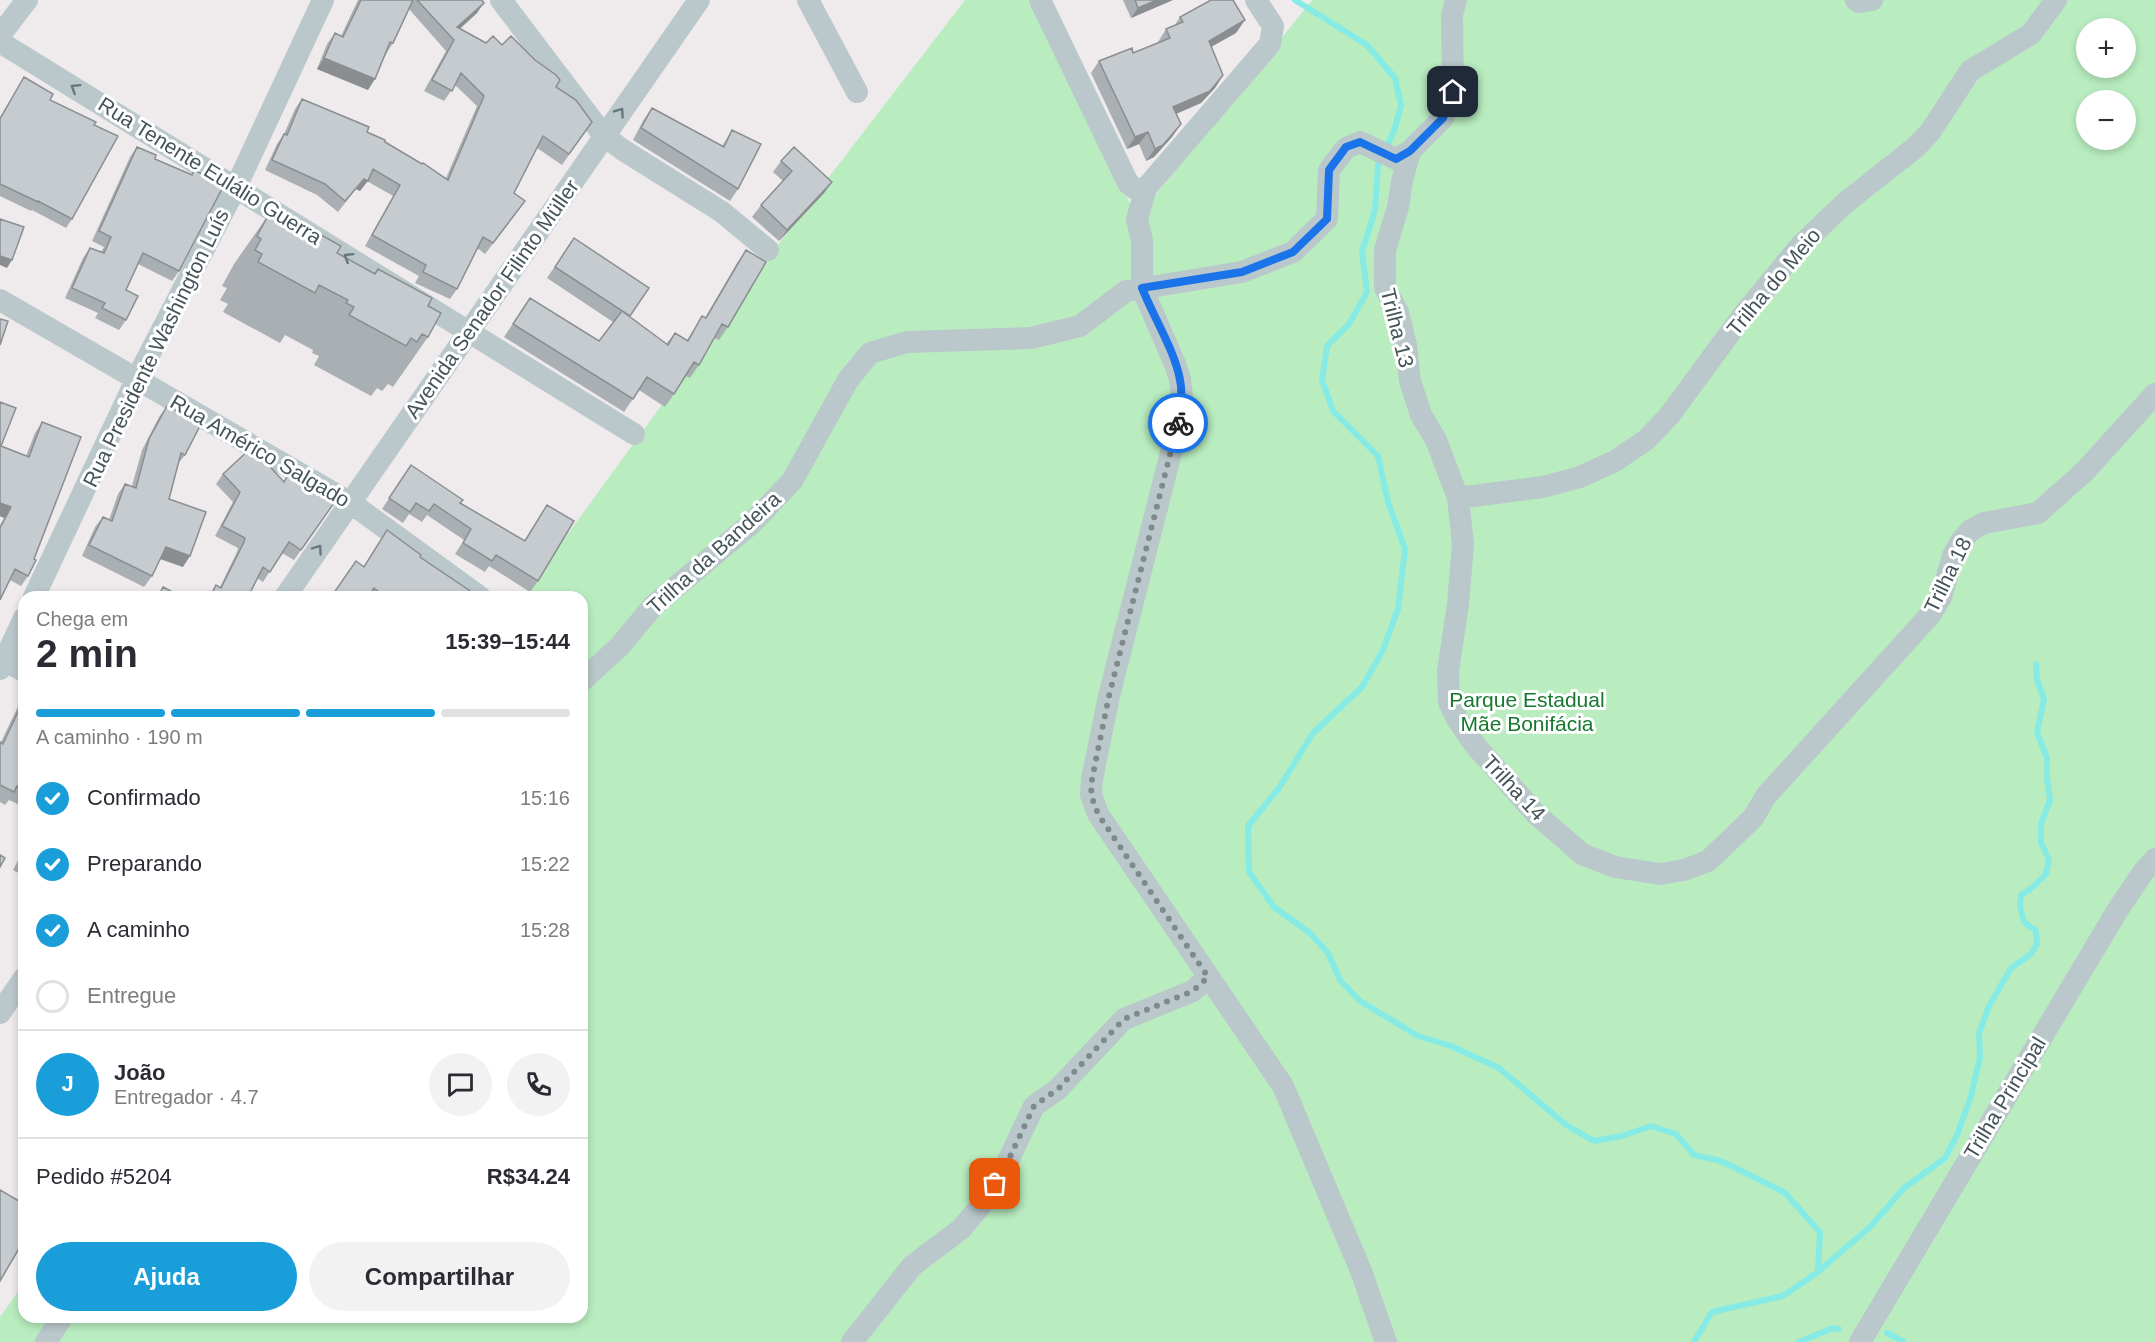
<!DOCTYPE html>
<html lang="pt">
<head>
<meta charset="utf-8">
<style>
	body { margin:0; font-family:Arial,sans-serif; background:#f2f2f3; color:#2b2b33; height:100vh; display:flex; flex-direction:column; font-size:22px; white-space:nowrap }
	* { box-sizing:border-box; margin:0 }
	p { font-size:20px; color:#7c7c81 }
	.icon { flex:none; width:33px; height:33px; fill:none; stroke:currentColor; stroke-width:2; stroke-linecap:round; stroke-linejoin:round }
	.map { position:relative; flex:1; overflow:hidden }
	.panel { position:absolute; left:18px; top:591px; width:570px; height:732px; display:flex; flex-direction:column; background:#fff; border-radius:18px; box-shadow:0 3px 9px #0003 }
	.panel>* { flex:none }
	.tools { position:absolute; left:2076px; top:18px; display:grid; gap:12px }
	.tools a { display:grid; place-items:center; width:60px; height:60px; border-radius:50%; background:#fff; box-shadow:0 3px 9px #0003; font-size:30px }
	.pin { position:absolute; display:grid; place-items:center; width:51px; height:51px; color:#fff; margin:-26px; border-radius:12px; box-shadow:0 3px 9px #0006 }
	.courier { position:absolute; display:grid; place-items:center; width:60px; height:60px; margin:-30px; border:4px solid #1a73e8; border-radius:50%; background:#fff; color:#222; box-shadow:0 2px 8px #0007 }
	.headline em { font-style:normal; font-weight:600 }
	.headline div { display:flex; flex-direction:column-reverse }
	.headline { display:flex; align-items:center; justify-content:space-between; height:102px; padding:0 18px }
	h1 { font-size:39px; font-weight:600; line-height:45px }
	.bar { display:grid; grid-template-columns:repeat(4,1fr); gap:9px 6px; align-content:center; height:72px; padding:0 18px }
	.bar i { height:8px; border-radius:4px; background:#e1e1e2 }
	.bar .current { background:#1a9eda }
	.bar p { grid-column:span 4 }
	.line { display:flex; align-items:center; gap:15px; padding:0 18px; border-top:2px solid #e1e1e2 }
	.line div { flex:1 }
	.round { display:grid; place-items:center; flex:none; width:63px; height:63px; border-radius:32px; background:#f2f2f3 }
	ol { padding:0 18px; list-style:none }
	li { display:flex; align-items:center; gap:18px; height:66px }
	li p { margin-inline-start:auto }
	li .icon { padding:6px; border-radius:50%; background:#1a9eda; color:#fff; stroke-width:4 }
	li:last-child { color:#7c7c81 }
	li i { width:33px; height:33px; border:3px solid #e1e1e2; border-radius:50% }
	.action { display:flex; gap:12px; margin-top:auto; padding:12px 18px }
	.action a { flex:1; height:69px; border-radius:36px; background:#1a9eda; color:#fff; font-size:24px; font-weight:600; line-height:69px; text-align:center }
	.action a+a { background:#f2f2f3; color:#2b2b33 }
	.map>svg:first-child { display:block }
	.green { fill:#b9edc0; fill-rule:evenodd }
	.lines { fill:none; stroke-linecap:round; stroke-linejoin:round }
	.stream { stroke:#86eae5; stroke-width:6 }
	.minor { stroke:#bac8cb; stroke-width:22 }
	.wall { fill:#a9afb2 }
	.shaded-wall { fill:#8a8e91 }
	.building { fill:#c5cbcf; stroke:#8a8e91; stroke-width:1.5 }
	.oneway { stroke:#67777b }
	.done { stroke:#80898c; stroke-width:6; stroke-dasharray:0 10.8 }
	.route { stroke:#1a73e8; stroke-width:8 }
	.labels { text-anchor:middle; stroke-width:6; stroke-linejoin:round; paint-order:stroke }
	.street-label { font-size:21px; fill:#445459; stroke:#fff }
	.park-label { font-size:21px; fill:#17782f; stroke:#fff }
</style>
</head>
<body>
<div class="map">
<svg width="2155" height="1342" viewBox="0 0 2155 1342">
	<rect width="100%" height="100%" fill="#efebec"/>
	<!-- green -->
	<path class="green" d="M 965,0 L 1033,0 L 1137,218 L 1312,0 L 2155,0 L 2155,1342 L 0,1342 L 0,1317 L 24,1283 L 24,1317 L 582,1317 L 582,597 L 522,597 L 802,212 ZM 2086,28 L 2126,28 L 2126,68 L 2086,68 ZM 2086,100 L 2126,100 L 2126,140 L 2086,140 Z"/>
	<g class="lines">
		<!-- stream -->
		<path class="stream" d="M 1295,0 L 1367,45 L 1395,78 L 1401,105 L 1394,131 L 1378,165 L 1375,210 L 1362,252 L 1367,292 L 1349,324 L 1327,346 L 1322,380 L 1333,411 L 1378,456 L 1388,502 L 1405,549 L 1398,609 L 1383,650 L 1362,687 L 1313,733 L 1279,788 L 1248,826 L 1249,872 L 1274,907 L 1310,933 L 1328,953 L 1340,980 L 1360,1001 L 1418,1036 L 1451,1046 L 1499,1068 L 1566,1125 L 1594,1141 L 1622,1136 L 1651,1126 L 1676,1134 L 1694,1155 L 1721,1161 L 1784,1192 L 1820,1232 L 1818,1272 L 1783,1296 L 1712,1312 L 1694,1342
			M 1818,1272 L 1871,1226 L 1903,1189 L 1945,1158 L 1957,1135 L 1971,1096 L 1980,1057 L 1979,1033 L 1989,1006 L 2011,968 L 2031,954 L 2037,944 L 2036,931 L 2024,922 L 2020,906 L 2021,895 L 2033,887 L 2046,874 L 2049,860 L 2041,842 L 2041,824 L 2050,800 L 2047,778 L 2047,758 L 2037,732 L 2044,699 L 2037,680 L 2036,664
			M 1887,1333 L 1904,1342
			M 1799,1342 L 1833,1328 L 1839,1329"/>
		<!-- minor -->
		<path class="minor" d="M 501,0 L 604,136 L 623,150 L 722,212 L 768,250
			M 808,0 L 857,92
			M 1040,0 L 1128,183 L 1137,190 L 1146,188
			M 1256,0 L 1273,26 L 1270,44 L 1146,188 L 1137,219 L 1142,241 L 1142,288 L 1175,364 L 1180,379 L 1182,397 L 1177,429 L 1109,696 L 1092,779 L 1091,795 L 1098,814 L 1283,1086 L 1361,1271 L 1386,1342
			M 1856,0 L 1859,2 L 1872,0
			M 0,35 L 27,0
			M 0,42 L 634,434
			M 1410,151 L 1402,181 L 1398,207 L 1385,250 L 1385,288 L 1398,312 L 1406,345 L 1410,381 L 1421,415 L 1436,440 L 1458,498 L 1463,544 L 1458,604 L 1448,671 L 1449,702 L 1457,719 L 1475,745 L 1536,814 L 1582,854 L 1615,867 L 1660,874 L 1684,870 L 1708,861 L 1753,818 L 1766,796 L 1930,615 L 1941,597 L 1953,556 L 1961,541 L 1971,530 L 1984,523 L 2038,513 L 2084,472 L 2155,394
			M 0,300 L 351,503 L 480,597
			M 1458,498 L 1543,487 L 1580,477 L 1615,461 L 1646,440 L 1669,416 L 1744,314 L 1800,246 L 1845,203 L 1916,147 L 1930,132 L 1970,71 L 2031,34 L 2056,0
			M 34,597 L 136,380 L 236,187 L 323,0
			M 285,597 L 699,0
			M 0,658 L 24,671
			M 0,669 L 24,618
			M 582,681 L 620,646 L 653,606 L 752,523 L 792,481 L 848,380 L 870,353 L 907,342 L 1031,338 L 1080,326 L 1126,291 L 1242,272 L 1293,252 L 1327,219 L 1329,170 L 1346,148 L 1360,142 L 1396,159 L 1410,151 L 1443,118 L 1453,92 L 1452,15 L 1456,0
			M 0,1013 L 24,978
			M 46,1342 L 62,1317
			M 852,1342 L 912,1266 L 961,1229 L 982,1204 L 1007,1163 L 1034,1106 L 1058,1089 L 1124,1019 L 1193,991 L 1208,977
			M 1860,1342 L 2117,911 L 2144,871 L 2155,859"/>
	</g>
	<!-- wall -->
	<path class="wall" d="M 358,0 L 482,0 L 477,13 L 460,29 L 486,43 L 502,45 L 556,87 L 592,122 L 562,165 L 537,148 L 514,193 L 517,212 L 485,254 L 477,248 L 457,289 L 450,299 L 415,283 L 419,276 L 365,246 L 393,196 L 367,181 L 360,191 L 356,189 L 338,212 L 317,195 L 265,170 L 277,144 L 284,134 L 295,109 L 302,99 L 385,142 L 446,178 L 477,106 L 455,85 L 444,101 L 424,91 L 446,51 L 409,9 L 393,43 L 386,54 L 368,90 L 317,69 L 327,44 L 335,33 L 341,36 Z
		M 1123,0 L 1173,0 L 1131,18 Z
		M 1180,17 L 1236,33 L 1211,47 L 1223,75 L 1215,88 L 1201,103 L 1176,114 L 1181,124 L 1172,137 L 1154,157 L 1146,161 L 1139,144 L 1127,149 L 1091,73 L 1099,61 L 1133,53 L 1158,43 L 1158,42 L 1166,29 L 1174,26 Z
		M 24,77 L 50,100 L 94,125 L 72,219 L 66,228 L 32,210 L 31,211 L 0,196 L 0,117 Z
		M 652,108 L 722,146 L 732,130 L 738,189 L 730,201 L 633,140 L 644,119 Z
		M 137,147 L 155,159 L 192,174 L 194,170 L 179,271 L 172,281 L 138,264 L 126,290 L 126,320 L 119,330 L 95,318 L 98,313 L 65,298 L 83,258 L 90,248 L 101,252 L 104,247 L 92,241 L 130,157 Z
		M 781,161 L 832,182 L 824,193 L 779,241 L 752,217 L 761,205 L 783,181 L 773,172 Z
		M 269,214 L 283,221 L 287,216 L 337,253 L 375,273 L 378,269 L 428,306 L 428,337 L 393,387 L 388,384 L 382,391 L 377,388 L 371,396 L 314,365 L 319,356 L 312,353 L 313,350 L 285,335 L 280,343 L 223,312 L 228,304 L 220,300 L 227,288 L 222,286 L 234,264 Z
		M 574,238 L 630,316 L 630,317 L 666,344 L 675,333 L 687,340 L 702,316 L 705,318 L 737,263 L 746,250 L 728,327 L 719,340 L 714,338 L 699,365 L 690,378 L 686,376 L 665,407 L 639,390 L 624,412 L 504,337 L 530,298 L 599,341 L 613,322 L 547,278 Z
		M 0,402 L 1,446 L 26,456 L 35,433 L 42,422 L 34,559 L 28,576 L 21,586 L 10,580 L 0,600 L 0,525 L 4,518 L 0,516 Z
		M 167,406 L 185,455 L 178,464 L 169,499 L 183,567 L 160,559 L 152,576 L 144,587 L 82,556 L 95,527 L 103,517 L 109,520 L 118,494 L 125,484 L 132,486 L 142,450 L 159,417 Z
		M 411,465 L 460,503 L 524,541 L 547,505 L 538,581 L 530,592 L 489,566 L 485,572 L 455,554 L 464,540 L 427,515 L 422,522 L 409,514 L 403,523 L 382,509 Z
		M 223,474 L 284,481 L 334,503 L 294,560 L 282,553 L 263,582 L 257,578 L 248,597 L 208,597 L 216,585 L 220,587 L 237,552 L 238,548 L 215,536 L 233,502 L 216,484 Z
		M 387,530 L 420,557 L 479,597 L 331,597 L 364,566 Z
		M 24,694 L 24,807 L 9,800 L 5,805 L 0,802 L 0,742 L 1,742 Z
		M 24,849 L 24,876 L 13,870 Z"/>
	<!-- shaded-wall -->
	<path class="shaded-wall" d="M 1157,0 L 1173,0 L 1131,18 L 1138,8 Z
		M 484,3 L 477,13 L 449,38 L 457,27 Z
		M 1245,20 L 1236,33 L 1200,53 L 1209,41 Z
		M 324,58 L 375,79 L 368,90 L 317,69 Z
		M 1223,75 L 1215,88 L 1201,103 L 1164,119 L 1173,107 Z
		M 1181,124 L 1172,137 L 1154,157 L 1146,161 L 1155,149 Z
		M 1148,132 L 1139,144 L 1127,149 L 1135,137 Z
		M 364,179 L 368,181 L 360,191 L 356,189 L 338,212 Z
		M 832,182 L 824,193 L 779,241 L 787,230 Z
		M 0,256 L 12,260 L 7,268 L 0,265 Z
		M 0,503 L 11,507 L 4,518 L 0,516 Z
		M 166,547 L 190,556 L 183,567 L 158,558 Z"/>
	<!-- building -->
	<path class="building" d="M 361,0 L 413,0 L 393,43 L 390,42 L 375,79 L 324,58 L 335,33 L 343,37 Z
		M 417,0 L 482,0 L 484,3 L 457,27 L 486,43 L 493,36 L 502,45 L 511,36 L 535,60 L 556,75 L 560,80 L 556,87 L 576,100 L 592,122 L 569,154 L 543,136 L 514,193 L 525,201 L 493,243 L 483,237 L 457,289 L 423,272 L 426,265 L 372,235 L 400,185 L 373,169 L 368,181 L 364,179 L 345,201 L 325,184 L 272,160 L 284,134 L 287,135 L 302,99 L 369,127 L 367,132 L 385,140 L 385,142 L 422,164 L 423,163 L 448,180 L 484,96 L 461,73 L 452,91 L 432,80 L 454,40 Z
		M 1135,0 L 1157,0 L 1138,8 Z
		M 1211,0 L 1233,0 L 1245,20 L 1209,41 L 1223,75 L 1210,91 L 1173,107 L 1181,124 L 1163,145 L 1155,149 L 1148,132 L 1135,137 L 1099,61 L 1132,48 L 1133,53 L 1170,38 L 1166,29 L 1183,22 L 1180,17 Z
		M 24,77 L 53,94 L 50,100 L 96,122 L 94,125 L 118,136 L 72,219 L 38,201 L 38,202 L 0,184 L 0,119 Z
		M 652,108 L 724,147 L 732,130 L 761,144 L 738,189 L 641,128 Z
		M 137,147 L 156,155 L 155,159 L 192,175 L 194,170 L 224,185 L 179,271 L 143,253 L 126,290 L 138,296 L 126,320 L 102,308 L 105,303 L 72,288 L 90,248 L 104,253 L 111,237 L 99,231 Z
		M 794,147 L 832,182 L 787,230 L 761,205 L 792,171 L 781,161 Z
		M 269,214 L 284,222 L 287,216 L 341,246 L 337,253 L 375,274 L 378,269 L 432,298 L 428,306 L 441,313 L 428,337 L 422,334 L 417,342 L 411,338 L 406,346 L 349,315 L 354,307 L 346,303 L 348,300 L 319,285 L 315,293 L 258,262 L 262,254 L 255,250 L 261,239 L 257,236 Z
		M 0,219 L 24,227 L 12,260 L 0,256 Z
		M 574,238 L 649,288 L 630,316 L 555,267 Z
		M 746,250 L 766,262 L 728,327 L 722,324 L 699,365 L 694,362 L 674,394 L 647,377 L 633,399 L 513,324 L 530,298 L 599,341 L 622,311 L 668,345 L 675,333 L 688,341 L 702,316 L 706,318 Z
		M 0,319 L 8,321 L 0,345 Z
		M 0,402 L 16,408 L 1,446 L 29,457 L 42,422 L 81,437 L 34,559 L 36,560 L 28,576 L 15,569 L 0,600 L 0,528 L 11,507 L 0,503 Z
		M 167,406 L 201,424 L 185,455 L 181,453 L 169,499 L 206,512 L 190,556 L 166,547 L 152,576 L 89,545 L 103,517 L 112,521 L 125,484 L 136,488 L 149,439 Z
		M 252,447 L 284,482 L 288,475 L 334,503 L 301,550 L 289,542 L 270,572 L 263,567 L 248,597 L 210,597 L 216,585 L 221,588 L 244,542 L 245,538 L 222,526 L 240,492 L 223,474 Z
		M 411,465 L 463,500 L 460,503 L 525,541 L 547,505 L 574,521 L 538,581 L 496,555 L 492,561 L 463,543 L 471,529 L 434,504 L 429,511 L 416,503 L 410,512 L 389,498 Z
		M 387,530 L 421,555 L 420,557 L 479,597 L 386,597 L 374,588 L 368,597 L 331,597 L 356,561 L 364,567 Z
		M 163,587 L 182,597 L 158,597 Z
		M 24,699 L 24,790 L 17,786 L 14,792 L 0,785 L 0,742 L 3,744 Z
		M 0,855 L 5,858 L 0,867 Z
		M 0,1190 L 24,1204 L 24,1240 L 0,1281 Z"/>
	<!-- one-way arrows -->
	<defs><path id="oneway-chevron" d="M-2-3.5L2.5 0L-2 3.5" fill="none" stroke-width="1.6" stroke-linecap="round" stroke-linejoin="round" transform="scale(1.5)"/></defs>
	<g class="oneway">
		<use href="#oneway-chevron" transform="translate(75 88) rotate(-148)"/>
		<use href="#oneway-chevron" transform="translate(620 112) rotate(-55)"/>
		<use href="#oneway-chevron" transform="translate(348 257) rotate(-148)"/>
		<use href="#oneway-chevron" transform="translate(318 549) rotate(-55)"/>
	</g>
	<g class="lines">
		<!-- done -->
		<path class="done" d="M 995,1184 L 1007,1163 L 1034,1106 L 1058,1089 L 1124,1019 L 1193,991 L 1208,977 L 1098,814 L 1091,795 L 1092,779 L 1109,696 L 1178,423"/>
		<!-- route -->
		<path class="route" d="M 1178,423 C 1180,408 1183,394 1180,380 C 1175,351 1153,316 1142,288 L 1242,272 L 1293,252 L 1327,219 L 1329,170 L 1346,147 L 1360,142 L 1396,159 L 1410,151 L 1443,118 L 1453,92"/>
	</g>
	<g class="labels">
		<!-- street labels -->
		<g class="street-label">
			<text transform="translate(210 171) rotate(32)" y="7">Rua Tenente Eulálio Guerra</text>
			<text transform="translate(1774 282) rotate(-50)" y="7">Trilha do Meio</text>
			<text transform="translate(492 299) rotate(-55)" y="7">Avenida Senador Filinto Müller</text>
			<text transform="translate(1397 328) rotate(76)" y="7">Trilha 13</text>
			<text transform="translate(156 348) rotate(-64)" y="7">Rua Presidente Washington Luís</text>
			<text transform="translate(260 451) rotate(30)" y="7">Rua Américo Salgado</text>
			<text transform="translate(714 553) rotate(-42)" y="7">Trilha da Bandeira</text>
			<text transform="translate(1948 575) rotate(-64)" y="7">Trilha 18</text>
			<text transform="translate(1514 788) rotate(47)" y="7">Trilha 14</text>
			<text transform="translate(2005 1098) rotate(-59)" y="7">Trilha Principal</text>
		</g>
		<!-- park labels -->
		<g class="park-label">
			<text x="1527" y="707">Parque Estadual<tspan x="1527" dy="24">Mãe Bonifácia</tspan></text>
		</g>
	</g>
</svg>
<div class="tools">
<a>+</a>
<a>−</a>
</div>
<div class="pin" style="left:995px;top:1184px;background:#ea580c"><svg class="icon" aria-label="bag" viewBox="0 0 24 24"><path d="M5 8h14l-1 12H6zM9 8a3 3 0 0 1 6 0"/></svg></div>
<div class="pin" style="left:1453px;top:92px;background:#1f2937"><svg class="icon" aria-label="home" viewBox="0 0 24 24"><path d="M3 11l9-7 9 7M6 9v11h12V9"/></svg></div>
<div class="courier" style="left:1178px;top:423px"><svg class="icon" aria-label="bike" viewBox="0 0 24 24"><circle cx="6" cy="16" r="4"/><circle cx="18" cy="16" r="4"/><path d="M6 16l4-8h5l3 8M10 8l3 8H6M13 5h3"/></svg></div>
<section class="panel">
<div class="headline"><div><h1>2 min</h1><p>Chega em</p></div><em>15:39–15:44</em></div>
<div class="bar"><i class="current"></i><i class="current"></i><i class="current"></i><i></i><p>A caminho · 190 m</p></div>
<ol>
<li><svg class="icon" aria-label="check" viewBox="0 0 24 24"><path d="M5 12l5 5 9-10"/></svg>Confirmado<p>15:16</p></li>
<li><svg class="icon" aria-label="check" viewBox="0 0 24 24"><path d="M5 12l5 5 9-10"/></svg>Preparando<p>15:22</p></li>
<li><svg class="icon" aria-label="check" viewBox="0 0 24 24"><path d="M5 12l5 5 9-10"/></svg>A caminho<p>15:28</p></li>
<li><i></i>Entregue</li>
</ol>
<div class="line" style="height:108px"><b class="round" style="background:#1a9eda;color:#fff">J</b><div><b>João</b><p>Entregador · 4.7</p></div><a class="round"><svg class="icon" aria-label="chat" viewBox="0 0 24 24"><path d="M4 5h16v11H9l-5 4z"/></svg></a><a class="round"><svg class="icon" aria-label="phone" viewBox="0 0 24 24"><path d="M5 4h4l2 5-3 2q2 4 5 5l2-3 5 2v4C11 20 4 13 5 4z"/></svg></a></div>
<div class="line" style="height:78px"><div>Pedido #5204</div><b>R$34.24</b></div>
<div class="action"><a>Ajuda</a><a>Compartilhar</a></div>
</section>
</div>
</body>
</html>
